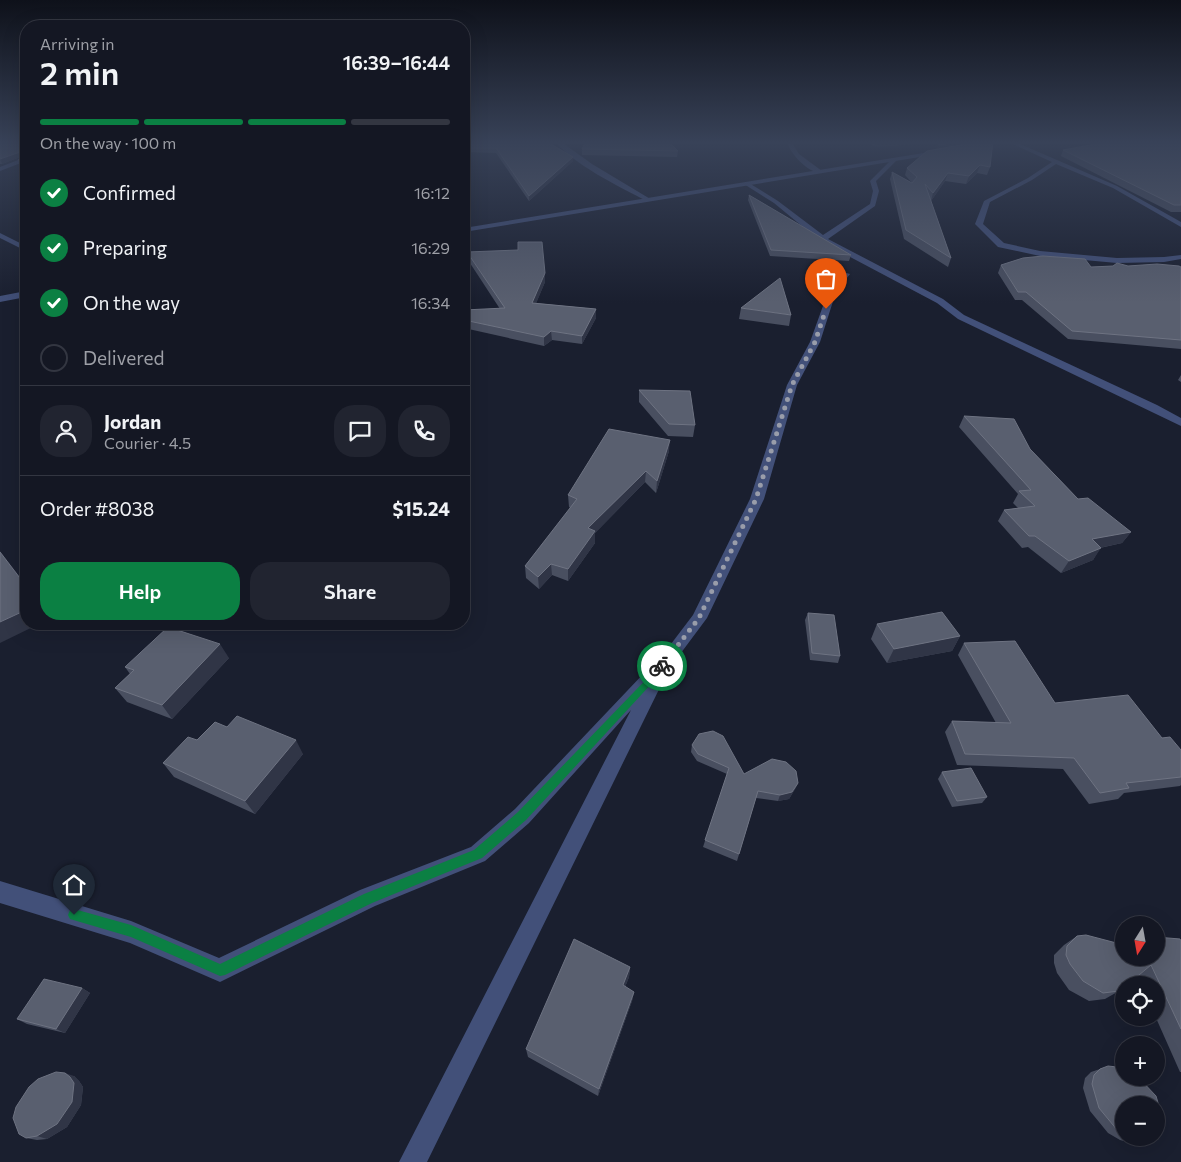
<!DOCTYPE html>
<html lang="en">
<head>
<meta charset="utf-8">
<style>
	body { margin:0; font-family:Commissioner,sans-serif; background:#212430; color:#f1f3f6; height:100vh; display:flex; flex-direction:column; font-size:19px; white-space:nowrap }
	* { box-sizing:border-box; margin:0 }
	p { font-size:16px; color:#9d9fa6 }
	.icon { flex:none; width:28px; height:28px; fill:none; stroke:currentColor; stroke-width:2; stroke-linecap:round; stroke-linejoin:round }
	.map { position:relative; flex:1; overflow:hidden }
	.details { position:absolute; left:20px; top:20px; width:450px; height:610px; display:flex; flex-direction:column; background:#141723; border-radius:20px; box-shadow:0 5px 20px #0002,0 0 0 1px #333641 }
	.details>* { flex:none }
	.needle { width:32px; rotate:191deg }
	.controls { position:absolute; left:1115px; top:916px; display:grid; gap:10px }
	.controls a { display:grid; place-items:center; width:50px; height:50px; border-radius:50%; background:#141723; box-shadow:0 5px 20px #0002,0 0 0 1px #333641; font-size:25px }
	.pin { position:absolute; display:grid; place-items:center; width:42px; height:42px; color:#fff; margin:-51px -21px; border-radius:50% 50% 50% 0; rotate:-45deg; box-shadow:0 0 5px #0007 }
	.pin .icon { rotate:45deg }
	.courier { position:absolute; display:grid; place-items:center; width:50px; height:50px; margin:-25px; border:4px solid #0b8043; border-radius:50%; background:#fff; color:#222; box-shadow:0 1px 6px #0007 }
	.head em { font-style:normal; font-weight:600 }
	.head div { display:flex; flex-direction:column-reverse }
	.head { display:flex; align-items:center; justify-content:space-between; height:85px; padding:0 20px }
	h1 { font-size:32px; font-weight:600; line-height:38px }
	.bar { display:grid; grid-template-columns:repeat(4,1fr); gap:8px 5px; align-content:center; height:60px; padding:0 20px }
	.bar i { height:6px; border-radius:4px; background:#333641 }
	.bar .selected { background:#0b8043 }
	.bar p { grid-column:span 4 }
	.line { display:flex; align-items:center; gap:12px; padding:0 20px; border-top:1px solid #333641 }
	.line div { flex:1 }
	.round { display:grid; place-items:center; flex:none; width:52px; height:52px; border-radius:20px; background:#212430 }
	ol { padding:0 20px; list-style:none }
	li { display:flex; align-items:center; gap:15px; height:55px }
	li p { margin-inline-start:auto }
	li .icon { padding:5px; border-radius:50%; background:#0b8043; color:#fff; stroke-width:4 }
	li:last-child { color:#9d9fa6 }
	li i { width:28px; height:28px; border:2px solid #333641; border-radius:50% }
	.action { display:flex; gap:10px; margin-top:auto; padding:10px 20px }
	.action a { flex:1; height:58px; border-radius:20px; background:#0b8043; color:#fff; font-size:20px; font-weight:600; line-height:58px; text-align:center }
	.action a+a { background:#212430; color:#f1f3f6 }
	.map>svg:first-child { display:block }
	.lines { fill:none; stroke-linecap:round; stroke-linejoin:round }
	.minor { fill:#425079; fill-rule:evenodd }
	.tertiary { fill:#425079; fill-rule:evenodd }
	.wall { fill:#494f60 }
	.shaded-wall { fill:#303546 }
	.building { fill:#595f6f; stroke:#6e7382 }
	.route { fill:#0b8043 }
	.done { stroke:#999daa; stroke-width:5; stroke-dasharray:0 9 }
</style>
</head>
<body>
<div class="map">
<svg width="1181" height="1162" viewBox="0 0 1181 1162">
	<rect width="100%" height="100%" fill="#1a1f2f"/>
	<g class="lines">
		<!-- minor -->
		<path class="minor" d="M 555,141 L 560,141 L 592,164 L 652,200 L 647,201 C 621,188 571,163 555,141 Z
			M 787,141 L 791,141 L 799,154 L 822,171 L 822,173 C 809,174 789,153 787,141 Z
			M 1006,141 L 1013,141 L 1117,186 L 1181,222 L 1181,227 L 1113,188 L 1056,164 L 1032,180 L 990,202 L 983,224 L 1004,243 L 1040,251 L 1117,258 L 1164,257 L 1181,255 L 1181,259 L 1164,262 L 1117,263 L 1040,256 L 998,247 L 975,224 L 984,201 L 1028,178 L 1052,162 Z
			M 26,157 L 26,161 L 0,171 L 0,167 Z
			M 891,160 L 896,161 L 876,181 L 879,191 L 875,206 L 828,239 L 943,299 L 964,315 L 1157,405 L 1181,418 L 1181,426 L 958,319 L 937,303 L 820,241 L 774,203 L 744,184 L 749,183 L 778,201 L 823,235 L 870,204 L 873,191 L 870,181 Z
			M 843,272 L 850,274 L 836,292 L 820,342 L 797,385 L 764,499 L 707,618 L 669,669 L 427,1162 L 399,1162 L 631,710 L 529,823 L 485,861 L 375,906 L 220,982 L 130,943 L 0,903 L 0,881 L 131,921 L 219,958 L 360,890 L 471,847 L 515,809 L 646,671 L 652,669 L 693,615 L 750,499 L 787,385 L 810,342 L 828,292 Z
			M 26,291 L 26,297 L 0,302 L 0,296 Z"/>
		<!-- tertiary -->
		<path class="tertiary" d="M 995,141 L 1005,141 L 974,148 L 971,146 Z
			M 942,150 L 944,153 L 464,232 L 464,228 Z
			M 0,233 L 26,246 L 26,251 L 0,238 Z"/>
	</g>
	<!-- wall -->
	<path class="wall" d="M 0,141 L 26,141 L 26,166 L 20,165 L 18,160 L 25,157 L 25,155 L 2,164 L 0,164 Z
		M 464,141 L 573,157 L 573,161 L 529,201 L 496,153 L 464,152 Z
		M 869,141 L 993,141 L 990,167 L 987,175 L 977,173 L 966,184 L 945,181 L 931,201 L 951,258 L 948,267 L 904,239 L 890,179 L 892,172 L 912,183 L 905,175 L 907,168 L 941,149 L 942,142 L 875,147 Z
		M 1181,142 L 1181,212 L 1171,212 L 1061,156 L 1063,150 Z
		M 582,149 L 678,151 L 677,157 L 582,155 Z
		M 749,195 L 851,255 L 849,261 L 770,256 L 748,200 Z
		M 467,252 L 545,282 L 536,303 L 596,309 L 596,318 L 582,344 L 552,340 L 544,346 L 464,328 L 464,310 L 500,309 L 468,260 Z
		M 1001,265 L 1091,267 L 1128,266 L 1181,267 L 1181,349 L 1068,339 L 1022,300 L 1015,300 L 998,273 Z
		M 741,308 L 791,315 L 789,326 L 739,319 Z
		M 1181,375 L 1181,382 L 1178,380 Z
		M 639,390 L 695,425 L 693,437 L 668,436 L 639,402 Z
		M 964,416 L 1030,449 L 1078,499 L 1131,532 L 1122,543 L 1100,548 L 1093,560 L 1061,573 L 1028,547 L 1022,548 L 998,521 L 1004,510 L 1018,508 L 1013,503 L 1018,494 L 959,427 Z
		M 669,451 L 656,493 L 645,482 L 595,533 L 595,543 L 568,581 L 552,575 L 539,589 L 526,578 L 525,566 L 571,508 L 569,507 L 568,495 Z
		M 808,613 L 840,656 L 838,663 L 810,660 L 805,620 Z
		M 877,624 L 960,636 L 952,651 L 887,663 L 871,639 Z
		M 964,643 L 1055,703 L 1162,738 L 1181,750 L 1181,785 L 1180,786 L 1124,793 L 1118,799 L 1089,804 L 1063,769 L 957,765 L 945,732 L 952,721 L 996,723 L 958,655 Z
		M 229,658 L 172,719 L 127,702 L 115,688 L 130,674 L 125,667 Z
		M 227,727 L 303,754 L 255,814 L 174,777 L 163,763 L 197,740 Z
		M 692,745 L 744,774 L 798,783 L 795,789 L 789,799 L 778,801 L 756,798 L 737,861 L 703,847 L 727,774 L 697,761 L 691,752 Z
		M 942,772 L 987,797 L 982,803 L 952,807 L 938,779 Z
		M 1077,936 L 1124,958 L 1181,941 L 1181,1072 L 1180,1072 L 1156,1018 L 1156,985 L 1141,985 L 1137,976 L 1119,991 L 1105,999 L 1089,1001 L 1069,990 L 1057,973 L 1054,963 L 1054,955 L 1064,945 Z
		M 630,967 L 629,977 L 625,987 L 634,992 L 632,1001 L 598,1096 L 528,1057 L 526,1049 Z
		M 82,988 L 90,993 L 65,1033 L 27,1024 L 17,1019 Z
		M 1100,1069 L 1124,1105 L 1124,1138 L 1154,1138 L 1152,1139 L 1131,1143 L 1120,1140 L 1108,1133 L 1090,1111 L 1083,1088 L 1085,1078 L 1091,1072 Z
		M 74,1076 L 79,1081 L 83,1087 L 81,1105 L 67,1127 L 47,1139 L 37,1140 L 26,1138 Z"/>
	<!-- shaded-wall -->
	<path class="shaded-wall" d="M 898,141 L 947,141 L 946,141 L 875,147 L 876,142 Z
		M 963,141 L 986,141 L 936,149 L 938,145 Z
		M 23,151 L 25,155 L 2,164 L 0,159 Z
		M 573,157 L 573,161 L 529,201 L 529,196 Z
		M 980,165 L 977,173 L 966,184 L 969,176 Z
		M 948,173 L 945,181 L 931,201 L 933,193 Z
		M 545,273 L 545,282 L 533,311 L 532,303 Z
		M 596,309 L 596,318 L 582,344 L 582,336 Z
		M 551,331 L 552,340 L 544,346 L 544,337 Z
		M 670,440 L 669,451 L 656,493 L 657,481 Z
		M 646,471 L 645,482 L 595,533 L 595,543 L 568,581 L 568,569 L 588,528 Z
		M 1131,532 L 1122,543 L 1085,551 L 1092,539 Z
		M 1101,548 L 1093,560 L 1061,573 L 1069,561 Z
		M 0,551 L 26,585 L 26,586 L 0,552 Z
		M 551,564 L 552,575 L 539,589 L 538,577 Z
		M 26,610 L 26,624 L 39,624 L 0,643 L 0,622 Z
		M 960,636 L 952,651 L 887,663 L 894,649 Z
		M 220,644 L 229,658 L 172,719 L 162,705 Z
		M 296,740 L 303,754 L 255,814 L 245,801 Z
		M 798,783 L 795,789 L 789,799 L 778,801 L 780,795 Z
		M 630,967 L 629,977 L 622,995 L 623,985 Z
		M 82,988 L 90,993 L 65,1033 L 56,1029 Z
		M 634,992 L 632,1001 L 598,1096 L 599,1089 Z
		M 65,1073 L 74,1076 L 79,1081 L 83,1087 L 81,1105 L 67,1127 L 47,1139 L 37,1136 Z"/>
	<!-- building -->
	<path class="building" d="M 0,141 L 26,141 L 26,161 L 18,160 L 25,157 L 26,152 L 23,151 L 0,159 Z
		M 464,141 L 546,141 L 573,157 L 529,196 L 496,148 L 464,148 Z
		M 586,141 L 668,141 L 678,151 L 582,149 Z
		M 875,141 L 898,141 L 876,142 Z
		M 943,141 L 963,141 L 938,145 Z
		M 983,141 L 993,141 L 990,167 L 980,165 L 969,176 L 948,173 L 933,193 L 925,184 L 951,258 L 906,230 L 892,172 L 912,183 L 917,177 L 907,168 L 927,151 Z
		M 1112,141 L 1170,141 L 1181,142 L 1181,205 L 1174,205 L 1063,150 Z
		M 749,195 L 851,255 L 771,250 Z
		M 518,242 L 542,242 L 545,273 L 532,303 L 596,309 L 582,336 L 551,331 L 544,337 L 464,320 L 464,310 L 505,308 L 467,252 L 518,250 Z
		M 1043,256 L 1085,259 L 1091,267 L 1113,266 L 1117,263 L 1128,266 L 1157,264 L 1179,266 L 1181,267 L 1181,340 L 1072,331 L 1026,292 L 1018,292 L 1001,265 L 1023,258 Z
		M 780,278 L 791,315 L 741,308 Z
		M 639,390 L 690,391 L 695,425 L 669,424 Z
		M 964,416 L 1014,419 L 1030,449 L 1078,499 L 1088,498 L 1131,532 L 1092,539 L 1101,548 L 1069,561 L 1035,536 L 1029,536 L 1004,510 L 1035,506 L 1019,491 L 1031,490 Z
		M 609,429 L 670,440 L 657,481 L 646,471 L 588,528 L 595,531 L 568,569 L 551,564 L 538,577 L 525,566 L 577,499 L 568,495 Z
		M 0,552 L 26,586 L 26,610 L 0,622 Z
		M 942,612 L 960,636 L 894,649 L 877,624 Z
		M 808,613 L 834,615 L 840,656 L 812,653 Z
		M 168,627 L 220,644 L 162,705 L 115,688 L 134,670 L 125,667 Z
		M 1015,641 L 1055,703 L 1128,695 L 1162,738 L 1170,737 L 1181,750 L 1181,777 L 1126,783 L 1129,788 L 1100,793 L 1074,758 L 965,754 L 952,721 L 1011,723 L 964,643 Z
		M 237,716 L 296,740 L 245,801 L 163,763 L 188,737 L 197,740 L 215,722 L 227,727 Z
		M 713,731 L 723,736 L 744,774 L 772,759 L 786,762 L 796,771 L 798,783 L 792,792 L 780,795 L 758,791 L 739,854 L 705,840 L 729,768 L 698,754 L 692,745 L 699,734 Z
		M 971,768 L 987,797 L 957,801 L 942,772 Z
		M 1086,935 L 1124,945 L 1124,958 L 1156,958 L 1156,937 L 1180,939 L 1181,941 L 1181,1029 L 1151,965 L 1127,985 L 1124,985 L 1124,988 L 1119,991 L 1103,993 L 1083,981 L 1070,964 L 1066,955 L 1067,946 L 1077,936 Z
		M 574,939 L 630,967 L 623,985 L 634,992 L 599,1089 L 526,1049 Z
		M 44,979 L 82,988 L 56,1029 L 17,1019 Z
		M 1108,1066 L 1117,1067 L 1124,1070 L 1124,1078 L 1139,1078 L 1156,1096 L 1161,1113 L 1162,1125 L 1159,1134 L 1156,1136 L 1156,1105 L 1124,1105 L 1124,1134 L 1118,1131 L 1099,1108 L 1092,1084 L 1094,1075 L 1100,1069 Z
		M 56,1072 L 65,1073 L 70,1077 L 74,1083 L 72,1102 L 57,1124 L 37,1136 L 26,1138 L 19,1134 L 13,1118 L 16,1107 L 29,1087 L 38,1079 Z
		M 1129,1138 L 1154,1138 L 1152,1139 L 1142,1141 Z"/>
	<!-- sky -->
	<linearGradient id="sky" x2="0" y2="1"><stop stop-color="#0e111a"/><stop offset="0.47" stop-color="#384258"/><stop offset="1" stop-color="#384258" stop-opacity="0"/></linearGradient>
	<rect width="1181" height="303" fill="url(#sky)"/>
	<!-- route -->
	<path class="route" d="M 662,663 L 667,666 L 665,669 L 526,820 L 482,858 L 372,903 L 225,975 L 220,976 L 131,937 L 70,919 L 68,915 L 70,910 L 74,909 L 131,925 L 220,964 L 364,894 L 474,850 L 518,812 Z"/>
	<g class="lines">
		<!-- done -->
		<path class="done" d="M 662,666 L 699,618 L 756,499 L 792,385 L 815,342 L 826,309"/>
	</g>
</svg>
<div class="controls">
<a><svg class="needle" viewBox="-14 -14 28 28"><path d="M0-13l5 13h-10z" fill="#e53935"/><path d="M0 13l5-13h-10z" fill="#9d9fa6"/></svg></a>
<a><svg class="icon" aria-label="locate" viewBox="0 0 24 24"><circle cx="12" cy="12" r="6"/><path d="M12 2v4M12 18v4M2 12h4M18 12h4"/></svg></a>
<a>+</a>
<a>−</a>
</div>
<div class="pin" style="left:826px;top:309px;background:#ea580c"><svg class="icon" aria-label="bag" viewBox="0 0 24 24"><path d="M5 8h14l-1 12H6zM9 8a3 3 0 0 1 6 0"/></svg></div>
<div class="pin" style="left:74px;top:915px;background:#1f2937"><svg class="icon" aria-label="home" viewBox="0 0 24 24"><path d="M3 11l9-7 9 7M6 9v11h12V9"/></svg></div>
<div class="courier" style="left:662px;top:666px"><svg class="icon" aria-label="bike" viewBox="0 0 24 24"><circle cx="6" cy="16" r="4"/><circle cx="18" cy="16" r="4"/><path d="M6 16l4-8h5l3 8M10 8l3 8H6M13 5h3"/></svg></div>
<section class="details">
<div class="head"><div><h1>2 min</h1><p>Arriving in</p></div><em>16:39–16:44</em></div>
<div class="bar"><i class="selected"></i><i class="selected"></i><i class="selected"></i><i></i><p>On the way · 100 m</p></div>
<ol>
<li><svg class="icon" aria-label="check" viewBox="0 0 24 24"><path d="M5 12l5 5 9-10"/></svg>Confirmed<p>16:12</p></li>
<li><svg class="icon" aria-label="check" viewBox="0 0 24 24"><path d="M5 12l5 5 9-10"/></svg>Preparing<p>16:29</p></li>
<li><svg class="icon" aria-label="check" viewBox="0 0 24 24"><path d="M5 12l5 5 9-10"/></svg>On the way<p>16:34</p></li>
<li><i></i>Delivered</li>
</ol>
<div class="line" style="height:90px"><a class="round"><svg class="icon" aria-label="person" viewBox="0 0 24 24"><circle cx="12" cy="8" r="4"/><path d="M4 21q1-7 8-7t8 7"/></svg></a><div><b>Jordan</b><p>Courier · 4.5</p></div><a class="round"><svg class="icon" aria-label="chat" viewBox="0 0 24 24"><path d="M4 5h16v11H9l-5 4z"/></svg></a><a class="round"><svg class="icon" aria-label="phone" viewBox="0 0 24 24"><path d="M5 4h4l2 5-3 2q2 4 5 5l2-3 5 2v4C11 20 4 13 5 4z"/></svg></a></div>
<div class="line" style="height:65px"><div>Order #8038</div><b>$15.24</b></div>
<div class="action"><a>Help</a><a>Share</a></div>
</section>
</div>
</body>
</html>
